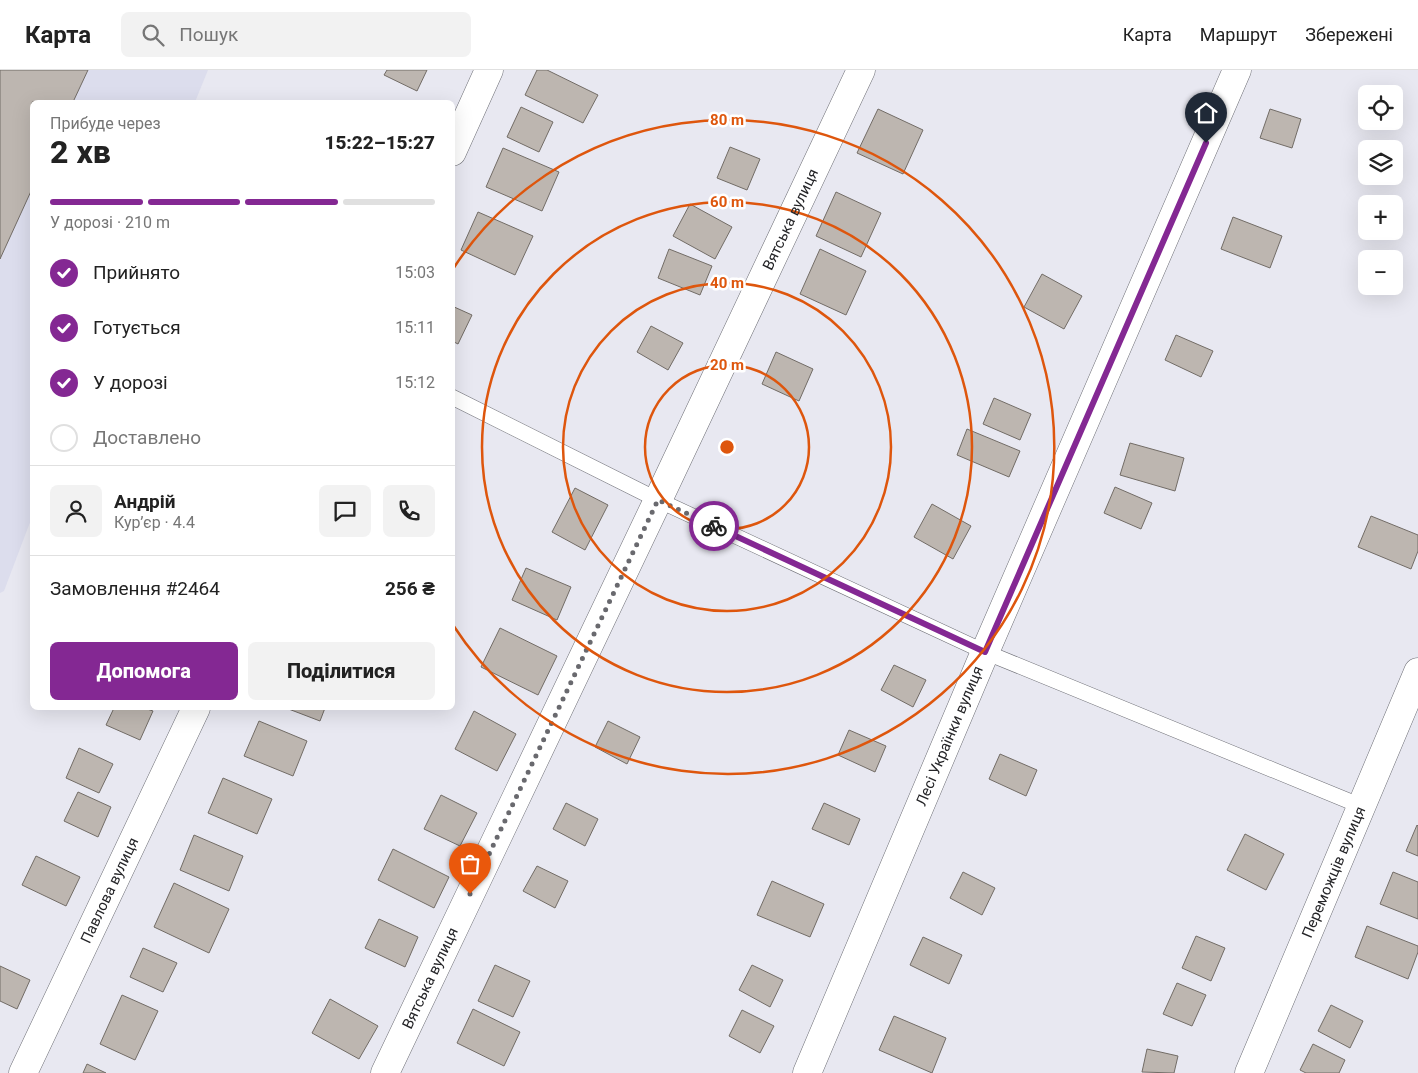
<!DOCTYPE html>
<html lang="uk">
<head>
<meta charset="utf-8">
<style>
	body { margin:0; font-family:Roboto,sans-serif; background:#f2f2f2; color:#222; height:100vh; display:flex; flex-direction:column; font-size:19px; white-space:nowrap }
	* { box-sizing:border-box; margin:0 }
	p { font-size:16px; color:#767676 }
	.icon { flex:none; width:28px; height:28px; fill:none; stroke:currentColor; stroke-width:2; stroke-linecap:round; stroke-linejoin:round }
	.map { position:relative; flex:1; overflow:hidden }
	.drawer { position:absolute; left:30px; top:30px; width:425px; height:610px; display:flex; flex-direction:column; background:#fff; border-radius:8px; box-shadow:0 5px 20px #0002 }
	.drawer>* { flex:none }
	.buttons { position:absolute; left:1358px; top:15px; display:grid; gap:10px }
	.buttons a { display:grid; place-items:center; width:45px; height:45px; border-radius:8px; background:#fff; box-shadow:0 5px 20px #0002; font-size:25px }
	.pin { position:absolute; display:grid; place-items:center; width:42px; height:42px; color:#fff; margin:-51px -21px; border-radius:50% 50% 50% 0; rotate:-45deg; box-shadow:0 0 5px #0007 }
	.pin .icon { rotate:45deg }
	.courier { position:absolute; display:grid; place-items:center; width:50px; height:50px; margin:-25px; border:4px solid #842893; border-radius:50%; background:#fff; color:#222; box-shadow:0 1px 6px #0007 }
	.summary em { font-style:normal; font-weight:800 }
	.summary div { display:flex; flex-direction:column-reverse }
	.summary { display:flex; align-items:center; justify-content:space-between; height:85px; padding:0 20px }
	h1 { font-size:32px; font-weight:800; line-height:38px }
	.bar { display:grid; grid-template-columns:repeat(4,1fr); gap:8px 5px; align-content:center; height:60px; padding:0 20px }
	.bar i { height:6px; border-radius:4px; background:#e0e0e0 }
	.bar .selected { background:#842893 }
	.bar p { grid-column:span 4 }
	.line { display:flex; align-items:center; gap:12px; padding:0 20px; border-top:1px solid #e0e0e0 }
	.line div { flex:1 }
	.round { display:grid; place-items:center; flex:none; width:52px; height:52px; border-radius:8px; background:#f2f2f2 }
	ol { padding:0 20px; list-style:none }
	li { display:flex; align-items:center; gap:15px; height:55px }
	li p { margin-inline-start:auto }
	li .icon { padding:5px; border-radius:50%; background:#842893; color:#fff; stroke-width:4 }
	li:last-child { color:#767676 }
	li i { width:28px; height:28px; border:2px solid #e0e0e0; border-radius:50% }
	.button { display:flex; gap:10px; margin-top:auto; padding:10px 20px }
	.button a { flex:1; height:58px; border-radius:8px; background:#842893; color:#fff; font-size:20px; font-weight:800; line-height:58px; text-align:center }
	.button a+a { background:#f2f2f2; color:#222 }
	header { display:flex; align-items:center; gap:30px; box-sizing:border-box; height:70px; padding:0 25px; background:#fff; border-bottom:1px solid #e0e0e0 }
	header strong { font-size:24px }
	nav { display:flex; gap:28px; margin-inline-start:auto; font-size:18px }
	.search { width:350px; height:45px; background:#f2f2f2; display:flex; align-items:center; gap:12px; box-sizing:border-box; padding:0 18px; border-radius:8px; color:#767676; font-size:19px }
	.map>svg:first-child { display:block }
	.built { fill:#dcdded }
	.building { fill:#bdb6b0; stroke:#726c66 }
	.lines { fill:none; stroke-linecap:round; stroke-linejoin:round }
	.lane-casing { stroke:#6e6f76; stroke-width:16 }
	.street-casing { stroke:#6e6f76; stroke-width:29 }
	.secondary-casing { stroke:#6e6f76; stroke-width:29 }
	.lane { stroke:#fff; stroke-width:15 }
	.street { stroke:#fff; stroke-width:28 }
	.secondary { stroke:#fff; stroke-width:28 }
	.done { stroke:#69696e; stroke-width:5; stroke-dasharray:0 9 }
	.route { stroke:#842893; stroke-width:6 }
	.ring { fill:none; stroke:#de560d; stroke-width:2.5 }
	.labels { text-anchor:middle; stroke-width:5; stroke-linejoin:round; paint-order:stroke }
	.street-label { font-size:15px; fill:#252528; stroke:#fff }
	.centre { fill:#de560d; stroke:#fff; stroke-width:2.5 }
	.ring-label { font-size:15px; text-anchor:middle; font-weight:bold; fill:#de560d; stroke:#fff; stroke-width:5; stroke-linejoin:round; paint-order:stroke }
</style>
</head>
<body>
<header>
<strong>Карта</strong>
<div class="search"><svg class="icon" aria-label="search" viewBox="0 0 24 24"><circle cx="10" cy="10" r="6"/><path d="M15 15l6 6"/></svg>Пошук</div>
<nav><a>Карта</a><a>Маршрут</a><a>Збережені</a></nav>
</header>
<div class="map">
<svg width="1418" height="1003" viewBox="0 0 1418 1003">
	<rect width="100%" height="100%" fill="#e8e8f1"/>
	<!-- built -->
	<path class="built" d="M 0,0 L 208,0 L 195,32 L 32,32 L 32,447 L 4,521 L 0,523 Z"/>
	<!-- building -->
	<path class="building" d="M 0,0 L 88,0 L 73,32 L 32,32 L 32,119 L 0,189 Z
		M 387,0 L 427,0 L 417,21 L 384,5 Z
		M 537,0 L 547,0 L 598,25 L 583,53 L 525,25 Z
		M 521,37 L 553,52 L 539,82 L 507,67 Z
		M 878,39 L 923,60 L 903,104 L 857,83 Z
		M 1270,39 L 1301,49 L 1292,78 L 1260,68 Z
		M 730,77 L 760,89 L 747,120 L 717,108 Z
		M 503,78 L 559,102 L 542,141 L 486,117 Z
		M 836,122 L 881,143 L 861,187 L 816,166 Z
		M 690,134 L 732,157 L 715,189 L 673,166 Z
		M 478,142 L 533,166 L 515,205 L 461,180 Z
		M 1233,147 L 1282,166 L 1270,198 L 1221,179 Z
		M 669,179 L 712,196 L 700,225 L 658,208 Z
		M 820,179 L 866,201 L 846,245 L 800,224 Z
		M 1042,204 L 1082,226 L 1064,259 L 1024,237 Z
		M 452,236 L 472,245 L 458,274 L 452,271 Z
		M 651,256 L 683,273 L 668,300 L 637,282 Z
		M 1176,265 L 1213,281 L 1201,307 L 1165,290 Z
		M 776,282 L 813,299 L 799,331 L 762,314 Z
		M 994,328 L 1031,344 L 1020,370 L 983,354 Z
		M 967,359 L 1020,381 L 1009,407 L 957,385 Z
		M 1130,373 L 1184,388 L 1175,421 L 1120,405 Z
		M 1115,417 L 1152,433 L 1141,459 L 1104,443 Z
		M 575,418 L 608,435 L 585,480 L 552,462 Z
		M 932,434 L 971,456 L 953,489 L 914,467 Z
		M 1371,446 L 1418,465 L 1418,481 L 1411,499 L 1358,477 Z
		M 526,498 L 571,517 L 557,550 L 512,530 Z
		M 500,558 L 557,586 L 538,625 L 481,597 Z
		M 894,595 L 926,610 L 913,637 L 881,620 Z
		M 114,638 L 144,638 L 153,641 L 140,670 L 106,655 Z
		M 286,638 L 325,638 L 320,651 Z
		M 474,641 L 516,664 L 497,701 L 455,679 Z
		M 259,651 L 307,671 L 293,706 L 244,686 Z
		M 608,651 L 640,667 L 627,694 L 595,677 Z
		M 849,660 L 886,676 L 875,702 L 838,685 Z
		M 79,678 L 113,694 L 99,723 L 66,708 Z
		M 1000,684 L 1037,700 L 1026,726 L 989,709 Z
		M 223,708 L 272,729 L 257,764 L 208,743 Z
		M 78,722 L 111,737 L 98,767 L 64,751 Z
		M 441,725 L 477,743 L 460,776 L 424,759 Z
		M 566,733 L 598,749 L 585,776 L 553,759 Z
		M 824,733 L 860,749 L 849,775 L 812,759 Z
		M 1417,755 L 1418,756 L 1418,786 L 1406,781 Z
		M 1245,764 L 1284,784 L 1266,820 L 1227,800 Z
		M 194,765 L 243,786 L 229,821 L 180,800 Z
		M 393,779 L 449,807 L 434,838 L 378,810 Z
		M 36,786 L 80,807 L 66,836 L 22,815 Z
		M 537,796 L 568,811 L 555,838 L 523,821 Z
		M 963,802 L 995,818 L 982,845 L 950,828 Z
		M 1393,802 L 1418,812 L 1418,849 L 1380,834 Z
		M 772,811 L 824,834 L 810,867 L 757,845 Z
		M 174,813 L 229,839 L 209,883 L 154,857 Z
		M 379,849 L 418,867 L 405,897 L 365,878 Z
		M 1367,856 L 1418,876 L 1418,882 L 1408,909 L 1355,887 Z
		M 1196,866 L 1225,878 L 1211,911 L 1182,898 Z
		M 923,867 L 962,885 L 949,914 L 910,895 Z
		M 143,878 L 177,893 L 163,922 L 130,907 Z
		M 495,895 L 530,911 L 513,947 L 478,931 Z
		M 752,895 L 783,910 L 770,937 L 739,920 Z
		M 0,896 L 30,910 L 17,939 L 0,931 Z
		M 1177,913 L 1206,925 L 1192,956 L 1163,944 Z
		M 122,925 L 158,941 L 135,990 L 100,974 Z
		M 330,929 L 378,956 L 359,989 L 312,963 Z
		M 1331,935 L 1363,951 L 1350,978 L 1318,961 Z
		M 473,939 L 520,962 L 504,996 L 457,973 Z
		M 742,940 L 774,956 L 760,983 L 729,966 Z
		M 894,946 L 946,968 L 932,1003 L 879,980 Z
		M 1313,974 L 1345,990 L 1339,1003 L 1306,1003 L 1300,1000 Z
		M 1147,979 L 1178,986 L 1174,1003 L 1142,1002 Z
		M 87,994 L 106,1003 L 83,1003 Z"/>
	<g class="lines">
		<defs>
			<path id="lane" d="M 452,327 L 658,430 L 985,582 L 1361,736"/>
			<g id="street">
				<path d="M 452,82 L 489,0"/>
				<path id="s1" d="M 23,1003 L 196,638"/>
				<path id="s2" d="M 385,1003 L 658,430 L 861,0"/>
				<path id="s3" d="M 807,1003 L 985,582 L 1237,0"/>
			</g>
			<g id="secondary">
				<path id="s4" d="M 1249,1003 L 1418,602"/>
			</g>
		</defs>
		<!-- lane casing -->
		<use href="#lane" class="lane-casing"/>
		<!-- street casing -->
		<use href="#street" class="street-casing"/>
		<!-- secondary casing -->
		<use href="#secondary" class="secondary-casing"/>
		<!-- lane -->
		<use href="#lane" class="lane"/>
		<!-- street -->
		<use href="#street" class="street"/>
		<!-- secondary -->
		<use href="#secondary" class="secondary"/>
	</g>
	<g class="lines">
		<!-- done -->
		<path class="done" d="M 470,824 L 658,430 L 714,456"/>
		<!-- route -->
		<path class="route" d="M 714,456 L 985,582 L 1206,73"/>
	</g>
	<!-- distance rings -->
	<g class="ring">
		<circle cx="727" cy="377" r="82"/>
		<circle cx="727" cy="377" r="164"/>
		<circle cx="727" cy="377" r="245"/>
		<path d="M453 199A327 327 0 1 1 453 555"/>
	</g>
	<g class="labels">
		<!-- street labels -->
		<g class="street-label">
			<text dy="5" stroke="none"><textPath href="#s2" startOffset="945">Вятська вулиця</textPath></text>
			<text dy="5" stroke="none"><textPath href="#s3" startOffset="366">Лесі Українки вулиця</textPath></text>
			<text dy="5" stroke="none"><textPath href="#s4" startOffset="218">Переможців вулиця</textPath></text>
			<text dy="5" stroke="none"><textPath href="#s1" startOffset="202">Павлова вулиця</textPath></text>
			<text dy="5" stroke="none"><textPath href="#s2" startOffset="105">Вятська вулиця</textPath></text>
		</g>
	</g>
	<circle cx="727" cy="377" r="8" class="centre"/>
	<g class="ring-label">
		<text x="727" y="55">80 m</text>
		<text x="727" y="137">60 m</text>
		<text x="727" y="218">40 m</text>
		<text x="727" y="300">20 m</text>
	</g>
</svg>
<div class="buttons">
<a><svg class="icon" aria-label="locate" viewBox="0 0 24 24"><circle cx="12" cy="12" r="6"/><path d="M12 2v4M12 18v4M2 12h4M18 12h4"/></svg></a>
<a><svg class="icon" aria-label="layers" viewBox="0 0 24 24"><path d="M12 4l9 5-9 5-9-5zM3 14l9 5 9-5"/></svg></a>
<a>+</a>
<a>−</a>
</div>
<div class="pin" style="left:470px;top:824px;background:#ea580c"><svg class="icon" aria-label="bag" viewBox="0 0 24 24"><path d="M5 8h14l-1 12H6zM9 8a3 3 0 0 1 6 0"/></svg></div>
<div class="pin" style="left:1206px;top:73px;background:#1f2937"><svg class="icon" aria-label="home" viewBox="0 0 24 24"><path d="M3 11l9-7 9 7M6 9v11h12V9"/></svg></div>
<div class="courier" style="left:714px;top:456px"><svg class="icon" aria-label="bike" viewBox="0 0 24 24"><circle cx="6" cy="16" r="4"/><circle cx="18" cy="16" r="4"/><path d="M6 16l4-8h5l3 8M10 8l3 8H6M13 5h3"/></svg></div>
<section class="drawer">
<div class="summary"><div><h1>2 хв</h1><p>Прибуде через</p></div><em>15:22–15:27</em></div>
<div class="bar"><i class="selected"></i><i class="selected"></i><i class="selected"></i><i></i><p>У дорозі · 210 m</p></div>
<ol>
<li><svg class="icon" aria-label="check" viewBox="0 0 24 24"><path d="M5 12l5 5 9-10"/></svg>Прийнято<p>15:03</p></li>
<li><svg class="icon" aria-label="check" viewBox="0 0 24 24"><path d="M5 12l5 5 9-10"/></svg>Готується<p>15:11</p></li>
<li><svg class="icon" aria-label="check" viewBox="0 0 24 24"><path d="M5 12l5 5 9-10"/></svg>У дорозі<p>15:12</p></li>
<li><i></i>Доставлено</li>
</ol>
<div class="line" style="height:90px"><a class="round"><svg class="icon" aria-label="person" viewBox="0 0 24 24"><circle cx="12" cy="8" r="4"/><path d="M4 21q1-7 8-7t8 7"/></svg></a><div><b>Андрій</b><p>Кур’єр · 4.4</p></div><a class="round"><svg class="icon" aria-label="chat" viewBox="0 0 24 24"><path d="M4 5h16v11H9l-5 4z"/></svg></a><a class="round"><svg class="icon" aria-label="phone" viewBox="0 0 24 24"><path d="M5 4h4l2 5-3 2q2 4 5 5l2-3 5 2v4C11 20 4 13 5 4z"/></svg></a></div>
<div class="line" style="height:65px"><div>Замовлення #2464</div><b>256 ₴</b></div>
<div class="button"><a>Допомога</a><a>Поділитися</a></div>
</section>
</div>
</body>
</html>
